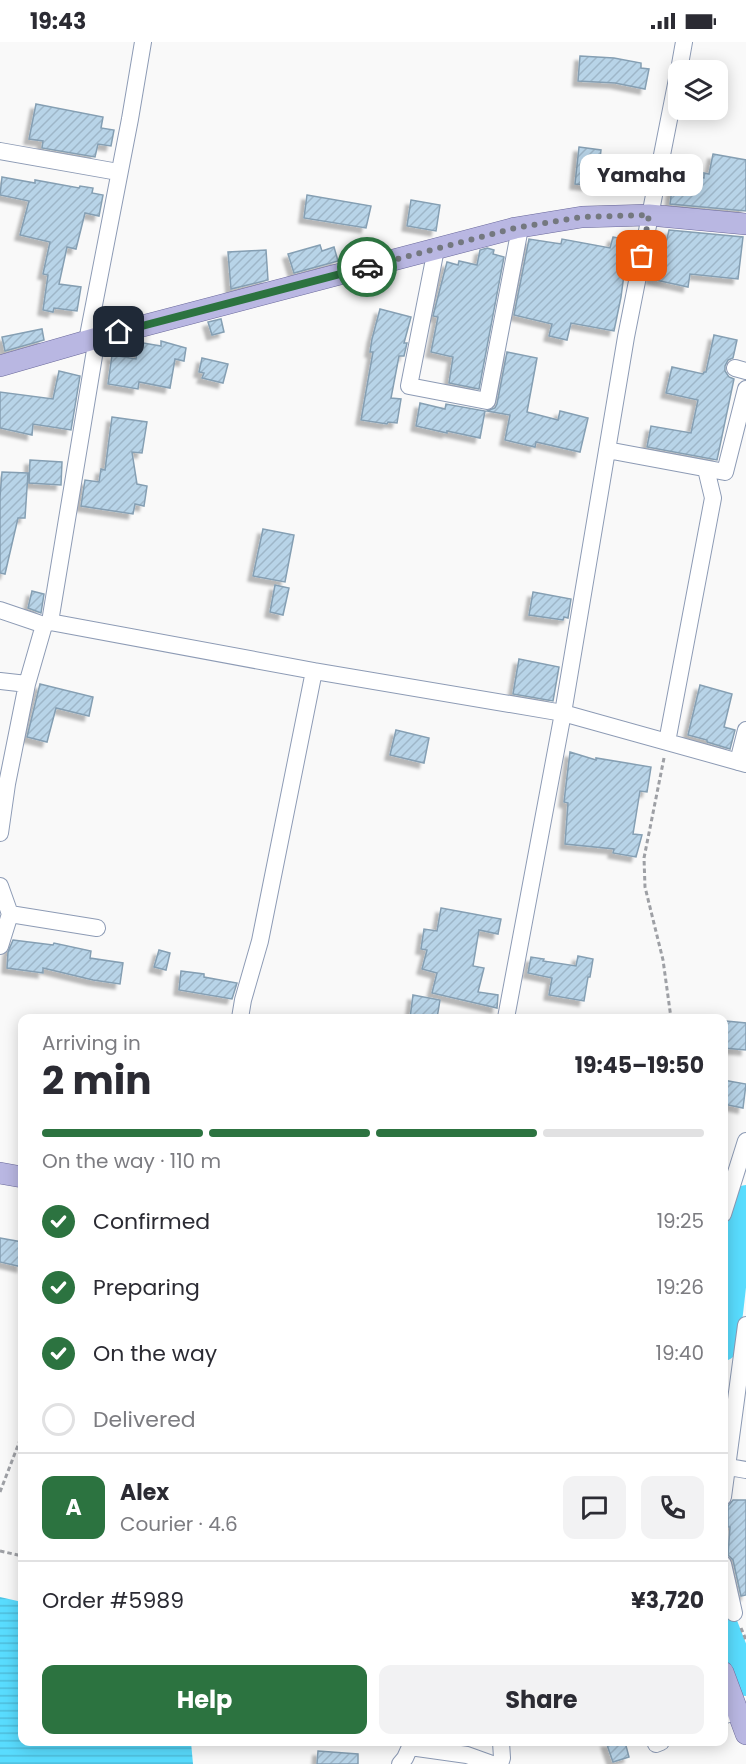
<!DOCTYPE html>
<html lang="en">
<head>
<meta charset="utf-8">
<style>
	body { margin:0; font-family:Poppins,sans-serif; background:#f2f2f3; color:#2b2b33; height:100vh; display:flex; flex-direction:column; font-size:22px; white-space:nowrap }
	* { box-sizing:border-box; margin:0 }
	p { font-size:20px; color:#7c7c81 }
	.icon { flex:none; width:33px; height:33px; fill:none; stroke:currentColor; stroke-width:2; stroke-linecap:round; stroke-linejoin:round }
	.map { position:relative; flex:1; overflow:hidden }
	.drawer { position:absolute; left:18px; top:972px; width:710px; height:732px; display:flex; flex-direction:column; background:#fff; border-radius:12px; box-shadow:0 3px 15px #0003 }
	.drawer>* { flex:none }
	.fabs { position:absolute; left:668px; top:18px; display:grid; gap:12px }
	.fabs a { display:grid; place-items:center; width:60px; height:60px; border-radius:12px; background:#fff; box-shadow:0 3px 15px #0003; font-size:30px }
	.pin { position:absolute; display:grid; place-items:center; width:51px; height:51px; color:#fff; margin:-26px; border-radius:12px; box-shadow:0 3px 9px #0006 }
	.courier { position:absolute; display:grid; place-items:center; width:60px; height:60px; margin:-30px; border:4px solid #2c7340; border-radius:50%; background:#fff; color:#222; box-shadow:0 2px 8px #0007 }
	.bubble { position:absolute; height:42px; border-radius:12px; background:#fff; box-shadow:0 3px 15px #0003; font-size:20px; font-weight:700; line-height:42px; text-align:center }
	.head em { font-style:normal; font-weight:700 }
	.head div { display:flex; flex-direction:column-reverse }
	.head { display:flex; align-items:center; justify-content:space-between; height:102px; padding:0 24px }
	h1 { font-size:39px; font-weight:700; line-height:45px }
	.bar { display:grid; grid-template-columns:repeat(4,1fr); gap:9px 6px; align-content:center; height:72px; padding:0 24px }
	.bar i { height:8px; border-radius:4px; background:#e1e1e2 }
	.bar .selected { background:#2c7340 }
	.bar p { grid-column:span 4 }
	.line { display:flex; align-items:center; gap:15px; padding:0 24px; border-top:2px solid #e1e1e2 }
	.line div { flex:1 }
	.round { display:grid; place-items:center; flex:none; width:63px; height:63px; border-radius:12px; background:#f2f2f3 }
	ol { padding:0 24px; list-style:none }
	li { display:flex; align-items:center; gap:18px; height:66px }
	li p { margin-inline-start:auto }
	li .icon { padding:6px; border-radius:50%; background:#2c7340; color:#fff; stroke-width:4 }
	li:last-child { color:#7c7c81 }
	li i { width:33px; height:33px; border:3px solid #e1e1e2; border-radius:50% }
	.cta { display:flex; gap:12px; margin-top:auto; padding:12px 24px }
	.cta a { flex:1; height:69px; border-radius:12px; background:#2c7340; color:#fff; font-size:24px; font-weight:700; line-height:69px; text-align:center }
	.cta a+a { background:#f2f2f3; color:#2b2b33 }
	.status { display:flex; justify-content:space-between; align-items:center; height:42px; padding:0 30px; background:#fff; direction:ltr }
	.status svg { height:16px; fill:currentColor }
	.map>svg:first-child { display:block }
	.water { fill:url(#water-rules) }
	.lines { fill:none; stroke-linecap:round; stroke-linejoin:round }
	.river { stroke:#59dcfe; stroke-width:28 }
	.building { fill:url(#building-hatch); stroke:#859fb3; stroke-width:1.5; filter:url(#shadow) }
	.minor-casing { stroke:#8d9bb5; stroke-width:18 }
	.major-casing { stroke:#6a699b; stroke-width:22 }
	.path { stroke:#9ea0a5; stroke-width:3; stroke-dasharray:4.5 3; stroke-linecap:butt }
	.minor { stroke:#fff; stroke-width:16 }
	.major { stroke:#b9b7e2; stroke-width:21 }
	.done { stroke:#74787f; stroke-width:6; stroke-dasharray:0 10.8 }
	.route { stroke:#2c7340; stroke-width:8 }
</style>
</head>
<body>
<div class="status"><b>19:43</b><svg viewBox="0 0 49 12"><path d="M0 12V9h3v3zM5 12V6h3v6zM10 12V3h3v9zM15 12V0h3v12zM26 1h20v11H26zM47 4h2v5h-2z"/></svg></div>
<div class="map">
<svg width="746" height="1722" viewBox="0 0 746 1722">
	<defs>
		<pattern id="water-rules" width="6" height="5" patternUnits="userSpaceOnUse" patternTransform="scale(1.5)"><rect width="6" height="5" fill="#59dcfe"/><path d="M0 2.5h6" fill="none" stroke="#4ebddb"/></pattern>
		<pattern id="building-hatch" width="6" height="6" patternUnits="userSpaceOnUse" patternTransform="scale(1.5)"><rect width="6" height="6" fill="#b8d4e8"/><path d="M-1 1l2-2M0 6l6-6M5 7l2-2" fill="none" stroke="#9eb6c8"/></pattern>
		<filter id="shadow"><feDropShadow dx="-5" dy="5" stdDeviation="1.5" flood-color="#0004"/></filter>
	</defs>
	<rect width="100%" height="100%" fill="#f9f9f9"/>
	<!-- water -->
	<path class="water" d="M 0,1555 L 22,1560 L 22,1700 L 191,1700 L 193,1722 L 0,1722 Z"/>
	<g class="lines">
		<!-- river -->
		<path class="river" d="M 723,1305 L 729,1271 L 740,1175 L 746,1157
			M 723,1581 L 746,1640"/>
	</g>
	<!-- building -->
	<path class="building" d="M 580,14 L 614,16 L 641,21 L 641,26 L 649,27 L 645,47 L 615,41 L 578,39 Z
		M 36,62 L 103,75 L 101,86 L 114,88 L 111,104 L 98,102 L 95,115 L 42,106 L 43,99 L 29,97 Z
		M 579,105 L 601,108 L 597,144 L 575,142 Z
		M 713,112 L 746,118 L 746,169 L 670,162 L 674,132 L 704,136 L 704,131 L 709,132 Z
		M 2,135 L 35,141 L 35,138 L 79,146 L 80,144 L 93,146 L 92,151 L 103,153 L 99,174 L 85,171 L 76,207 L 67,205 L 59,242 L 81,245 L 77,269 L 54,266 L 53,270 L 43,268 L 48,233 L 43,232 L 50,200 L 20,193 L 29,159 L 0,153 Z
		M 307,153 L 371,164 L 366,186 L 304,176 Z
		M 411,158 L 440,163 L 436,189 L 407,184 Z
		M 669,188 L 743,195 L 738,237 L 690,232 L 688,245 L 651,237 L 655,217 L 662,218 Z
		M 613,195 L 629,198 L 624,225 L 625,225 L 621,255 L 614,289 L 571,281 L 567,298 L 549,294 L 552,282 L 514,273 L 529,197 L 561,202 L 562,197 L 610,206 Z
		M 320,203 L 322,209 L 334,205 L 338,219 L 294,231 L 288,212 Z
		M 487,206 L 494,208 L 493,212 L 504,215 L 479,347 L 449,341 L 453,315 L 431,310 L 438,275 L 433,274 L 447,220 L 458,223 L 459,219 L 477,223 L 480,208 Z
		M 266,208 L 268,238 L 231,247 L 228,210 Z
		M 380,267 L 411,275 L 404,301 L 407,301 L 404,314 L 399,314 L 391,356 L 401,357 L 397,381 L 388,380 L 387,382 L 361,378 L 373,310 L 370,310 L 372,297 Z
		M 221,277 L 224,290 L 212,293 L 208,280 Z
		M 42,287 L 44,298 L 5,309 L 2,295 Z
		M 714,293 L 737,298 L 733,316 L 728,318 L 725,324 L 725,329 L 729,335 L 734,337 L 717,418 L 647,405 L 651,384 L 691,391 L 698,358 L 666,351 L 672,325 L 703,332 L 704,330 L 706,330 Z
		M 161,299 L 186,306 L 184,319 L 175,317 L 170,346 L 139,340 L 138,347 L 108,342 L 112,313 L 136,317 L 138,300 L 161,304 Z
		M 507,310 L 537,316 L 527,370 L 558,378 L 560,369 L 588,376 L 580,410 L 536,400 L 535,405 L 505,398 L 510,373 L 487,369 L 495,366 L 497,362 Z
		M 202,316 L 228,322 L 223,341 L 202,336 L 204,331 L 199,330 Z
		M 59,329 L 80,334 L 71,388 L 33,382 L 32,393 L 0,386 L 0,350 L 53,357 Z
		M 420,361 L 445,367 L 446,362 L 485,369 L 480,396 L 447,389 L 447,391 L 416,384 Z
		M 112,375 L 147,380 L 142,411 L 132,410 L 137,442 L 147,444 L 144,464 L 135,462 L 133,472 L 81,464 L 85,438 L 99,440 L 101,427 L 105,428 Z
		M 30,418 L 62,420 L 61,443 L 29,441 Z
		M 2,430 L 28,431 L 25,476 L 18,476 L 5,532 L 0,531 L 0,455 Z
		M 263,487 L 294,493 L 285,540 L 253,534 Z
		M 275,543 L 289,546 L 283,573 L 270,570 Z
		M 32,549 L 44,552 L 41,571 L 28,566 Z
		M 533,550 L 571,557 L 568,576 L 564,575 L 563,578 L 529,573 Z
		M 519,617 L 559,625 L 553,659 L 513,652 Z
		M 40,642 L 93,655 L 89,674 L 56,666 L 47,700 L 27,695 Z
		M 700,643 L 732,652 L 724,685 L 735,688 L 730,707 L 707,700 L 707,698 L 688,693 Z
		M 396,688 L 429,696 L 424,721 L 390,713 Z
		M 570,710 L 596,718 L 596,716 L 651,725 L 647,750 L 640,749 L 633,792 L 642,793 L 636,815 L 613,811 L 614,807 L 565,802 L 568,761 L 564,760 Z
		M 441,866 L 501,877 L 498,892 L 479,888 L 473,924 L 484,926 L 478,950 L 498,953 L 497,966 L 432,951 L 437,931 L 422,927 L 427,908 L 421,907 L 424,887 L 437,889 Z
		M 13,898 L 53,903 L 54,901 L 91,909 L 90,916 L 123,921 L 120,942 L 93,938 L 43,926 L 43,931 L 7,926 L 8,910 Z
		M 159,908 L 170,911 L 166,928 L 154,925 Z
		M 578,914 L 593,917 L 590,935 L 588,935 L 584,959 L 549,953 L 552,936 L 528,931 L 531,915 L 544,917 L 543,919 L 576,924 Z
		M 181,929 L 204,932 L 204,935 L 237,941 L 232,957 L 179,948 Z
		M 413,953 L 440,958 L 437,976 L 410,976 Z
		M 726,979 L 746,981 L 746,1008 L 723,1006 Z
		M 723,1038 L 746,1042 L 743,1066 L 723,1062 Z
		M 0,1196 L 22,1200 L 22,1225 L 0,1220 Z
		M 733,1458 L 746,1458 L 746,1553 L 741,1554 L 733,1518 L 728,1513 L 730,1485 L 728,1485 L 728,1464 Z
		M 606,1700 L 625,1700 L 629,1715 L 613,1720 Z
		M 318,1709 L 358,1712 L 358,1722 L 317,1722 Z"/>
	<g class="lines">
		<defs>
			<path id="minor" d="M 679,28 L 684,0
				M 0,109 L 118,130
				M 436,207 L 409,344 L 487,359 L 520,186
				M 87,299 L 130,77 L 143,0
				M 735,326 L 746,329
				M 607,408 L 725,430 L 746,347
				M 0,568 L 44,583 L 50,580 L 314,629 L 563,671 L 746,722
				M 50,580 L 97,296
				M 0,639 L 27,642
				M 667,700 L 713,456 L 706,427
				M 738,720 L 746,688
				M 0,791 L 7,742 L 27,642 L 44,583
				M 0,844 L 10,872 L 0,904
				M 10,872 L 97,886
				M 240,976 L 243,958 L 260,899 L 314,629
				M 506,976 L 563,671 L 626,295 L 678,32
				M 723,1172 L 746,1099
				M 723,1424 L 746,1428
				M 723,1455 L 746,1283
				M 723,1522 L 734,1571
				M 723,1674 L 738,1668
				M 656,1702 L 661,1700
				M 410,1705 L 467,1713 L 492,1722
				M 400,1722 L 405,1716 L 410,1705
				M 500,1722 L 502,1716 L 501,1700"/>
			<path id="major" d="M 0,324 L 97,296 L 515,186 L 582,175 L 649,173 L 746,182
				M 0,1131 L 22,1135
				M 723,1630 L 746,1692"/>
		</defs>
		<!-- minor casing -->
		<use href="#minor" class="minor-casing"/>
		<!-- major casing -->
		<use href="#major" class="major-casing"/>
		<!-- path -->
		<path class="path" d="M 664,716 L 644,816 L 645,845 L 663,918 L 671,976
			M 0,1450 L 22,1393
			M 0,1509 L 22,1514
			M 741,1586 L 746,1598"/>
		<!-- minor -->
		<use href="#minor" class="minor"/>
		<!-- major -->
		<use href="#major" class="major"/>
	</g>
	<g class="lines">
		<!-- done -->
		<path class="done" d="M 367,225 L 515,186 L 582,175 L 649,173 L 642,214"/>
		<!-- route -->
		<path class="route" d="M 119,290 L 367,225"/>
	</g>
</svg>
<div class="fabs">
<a><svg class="icon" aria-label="layers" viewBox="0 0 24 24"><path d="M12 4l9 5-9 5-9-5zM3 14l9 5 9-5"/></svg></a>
</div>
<div class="pin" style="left:642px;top:214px;background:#ea580c"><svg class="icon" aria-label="bag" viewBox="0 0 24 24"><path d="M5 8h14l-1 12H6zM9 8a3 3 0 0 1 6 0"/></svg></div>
<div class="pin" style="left:119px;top:290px;background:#1f2937"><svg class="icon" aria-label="home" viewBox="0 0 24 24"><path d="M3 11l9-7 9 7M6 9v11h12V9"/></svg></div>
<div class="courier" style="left:367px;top:225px"><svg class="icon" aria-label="car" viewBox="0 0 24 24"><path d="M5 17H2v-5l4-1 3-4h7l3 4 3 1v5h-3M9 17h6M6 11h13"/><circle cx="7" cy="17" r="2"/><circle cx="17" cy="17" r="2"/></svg></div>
<div class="bubble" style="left:580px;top:112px;width:123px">Yamaha</div>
<section class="drawer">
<div class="head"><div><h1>2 min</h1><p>Arriving in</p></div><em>19:45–19:50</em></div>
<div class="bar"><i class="selected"></i><i class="selected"></i><i class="selected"></i><i></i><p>On the way · 110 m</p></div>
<ol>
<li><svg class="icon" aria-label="check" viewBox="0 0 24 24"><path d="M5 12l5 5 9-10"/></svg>Confirmed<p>19:25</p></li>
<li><svg class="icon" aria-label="check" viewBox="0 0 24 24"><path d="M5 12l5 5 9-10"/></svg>Preparing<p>19:26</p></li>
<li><svg class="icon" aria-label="check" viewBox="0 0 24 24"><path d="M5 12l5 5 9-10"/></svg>On the way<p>19:40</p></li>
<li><i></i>Delivered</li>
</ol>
<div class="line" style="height:108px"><b class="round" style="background:#2c7340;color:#fff">A</b><div><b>Alex</b><p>Courier · 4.6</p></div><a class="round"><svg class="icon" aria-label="chat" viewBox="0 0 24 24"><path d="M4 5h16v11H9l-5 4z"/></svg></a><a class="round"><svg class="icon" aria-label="phone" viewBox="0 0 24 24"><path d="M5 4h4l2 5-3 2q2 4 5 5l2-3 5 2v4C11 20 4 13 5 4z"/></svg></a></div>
<div class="line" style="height:78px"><div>Order #5989</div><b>¥3,720</b></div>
<div class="cta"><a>Help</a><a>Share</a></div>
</section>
</div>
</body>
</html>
